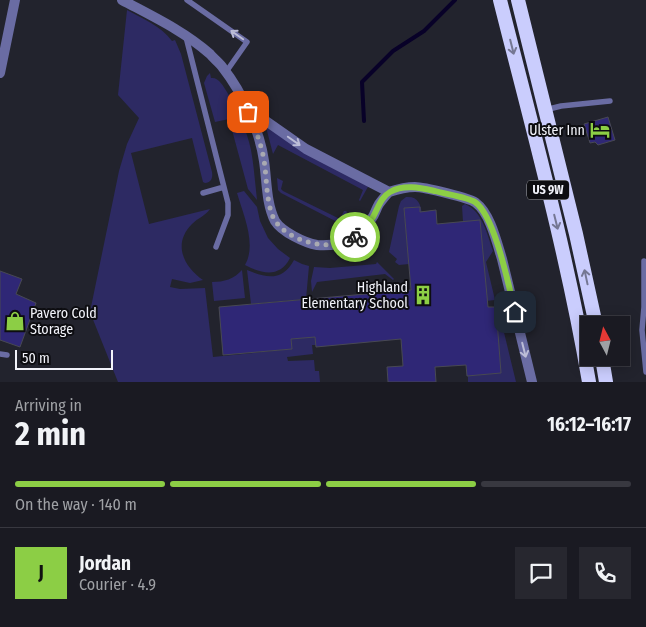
<!DOCTYPE html>
<html lang="en">
<head>
<meta charset="utf-8">
<style>
	body { margin:0; font-family:"Fira Sans Condensed",sans-serif; background:#27272f; color:#f1f3f6; height:100vh; display:flex; flex-direction:column; font-size:19px; white-space:nowrap }
	* { box-sizing:border-box; margin:0 }
	p { font-size:16px; color:#9fa1a5 }
	.icon { flex:none; width:28px; height:28px; fill:none; stroke:currentColor; stroke-width:2; stroke-linecap:round; stroke-linejoin:round }
	.map { position:relative; height:382px; overflow:hidden }
	.details { display:flex; flex-direction:column; background:#1a1a22; flex:1 }
	.details>* { flex:none }
	.needle { width:32px; rotate:353deg }
	.fabs { position:absolute; left:580px; top:316px; display:grid; gap:10px }
	.fabs a { display:grid; place-items:center; width:50px; height:50px; border-radius:0px; background:#1a1a22; box-shadow:0 2px 12px #0003,0 0 0 1px #383840; font-size:25px }
	.scale { position:absolute; left:15px; bottom:12px; width:98px; box-sizing:border-box; padding-left:5px; border:2px solid #f2f3fa; border-top:0; font-size:14px; line-height:18px; white-space:nowrap; color:#f2f3fa; -webkit-text-stroke:4px #0d0d11; paint-order:stroke }
	.pin { position:absolute; display:grid; place-items:center; width:42px; height:42px; color:#fff; margin:-21px; border-radius:10px; box-shadow:0 2px 8px #0006 }
	.courier { position:absolute; display:grid; place-items:center; width:50px; height:50px; margin:-25px; border:4px solid #8cce45; border-radius:50%; background:#fff; color:#222; box-shadow:0 1px 6px #0007 }
	.summary em { font-style:normal; font-weight:700 }
	.summary div { display:flex; flex-direction:column-reverse }
	.summary { display:flex; align-items:center; justify-content:space-between; height:85px; padding:0 15px }
	h1 { font-size:32px; font-weight:700; line-height:38px }
	.bar { display:grid; grid-template-columns:repeat(4,1fr); gap:8px 5px; align-content:center; height:60px; padding:0 15px }
	.bar i { height:6px; border-radius:4px; background:#383840 }
	.bar .active { background:#8cce45 }
	.bar p { grid-column:span 4 }
	.line { display:flex; align-items:center; gap:12px; padding:0 15px; border-top:1px solid #383840 }
	.line div { flex:1 }
	.round { display:grid; place-items:center; flex:none; width:52px; height:52px; border-radius:0px; background:#27272f }
	.map>svg:first-child { display:block }
	.green { fill:#2d2a63 }
	.lines { fill:none; stroke-linecap:round; stroke-linejoin:round }
	.stream { stroke:#080128; stroke-width:4 }
	.building { fill:#2f2776; stroke:#484953 }
	.service { stroke:#6a6ca3; stroke-width:5.5 }
	.minor { stroke:#6a6ca3; stroke-width:10 }
	.trunk { stroke:#cacdfd; stroke-width:14 }
	.oneway { stroke:#bcbdd7 }
	.oneway2 { stroke:#757793 }
	.done { stroke:#a9aab2; stroke-width:5; stroke-dasharray:0 9 }
	.route { stroke:#8cce45; stroke-width:6 }
	.labels { text-anchor:middle; stroke-width:4; stroke-linejoin:round; paint-order:stroke }
	.shield { fill:#0d0d11; stroke:#adaeb4; stroke-width:1 }
	.shield-label { font-size:12px; font-weight:bold; fill:#f2f3fa }
	.poi-label { font-size:14px; fill:#f2f3fa; stroke:#0d0d11; text-anchor:end }
</style>
</head>
<body>
<div class="map">
<svg width="646" height="382" viewBox="0 0 646 382">
	<rect width="100%" height="100%" fill="#22232d"/>
	<!-- green -->
	<path class="green" d="M 127,10 C 143,19 161,26 172,41 L 175,40 L 181,54 L 212,172 C 213,178 211,183 205,183 L 203,182 L 192,138 L 131,153 L 149,224 L 210,209 C 205,216 198,218 192,224 C 172,244 184,267 203,280 L 190,283 L 172,279 L 170,287 L 180,289 L 205,288 L 213,357 L 292,349 L 291,339 L 303,338 L 303,333 L 315,332 L 316,345 L 312,345 L 313,354 L 287,357 L 288,361 L 314,360 L 315,371 L 319,371 L 320,382 L 118,382 L 90,312 L 119,171 L 127,144 L 139,118 L 118,95 Z
		M 210,73 L 211,78 C 219,77 223,86 227,92 C 237,110 247,130 251,150 C 254,166 255,183 257,200 L 248,189 L 229,119 L 215,122 L 204,83 L 207,76 Z
		M 266,127 L 369,185 L 360,201 L 359,200 L 363,190 L 278,145 L 273,154 Z
		M 277,178 L 283,181 L 281,189 L 283,191 L 340,219 L 344,211 L 346,211 L 347,212 L 341,224 L 281,193 L 278,190 Z
		M 244,191 L 257,207 L 260,221 L 268,238 L 278,249 L 290,258 C 280,278 262,274 245,265 C 257,244 243,214 237,193 Z
		M 406,197 C 418,196 421,204 422,215 L 420,215 L 419,207 L 404,208 L 409,264 L 399,265 L 395,262 L 397,259 L 389,252 L 399,206 L 401,201 Z
		M 465,204 C 483,212 487,234 493,251 L 486,262 L 495,300 L 477,302 L 463,222 L 462,206 Z
		M 294,260 L 302,264 L 309,266 L 306,299 L 251,304 L 247,270 C 266,278 282,282 294,260 Z
		M 377,262 L 394,279 L 393,280 L 385,274 L 317,282 L 312,292 L 311,281 L 314,267 L 330,268 L 376,264 Z
		M 242,270 L 245,298 L 214,301 L 212,282 C 224,282 234,279 242,270 Z
		M 501,320 L 516,382 L 468,382 L 468,376 L 501,373 L 497,321 Z"/>
	<g class="lines">
		<!-- stream -->
		<path class="stream" d="M 364,121 L 362,82 L 393,51 L 424,31 L 455,0"/>
	</g>
	<!-- building -->
	<path class="building" d="M 608,117 L 615,140 L 598,145 L 595,142 L 590,143 L 584,124 Z
		M 420,207 L 420,212 L 436,210 L 437,224 L 480,220 L 488,307 L 496,307 L 501,373 L 467,376 L 466,365 L 435,367 L 436,382 L 388,382 L 387,367 L 403,366 L 401,339 L 316,347 L 315,337 L 291,339 L 292,349 L 223,355 L 219,307 L 411,290 L 404,208 Z
		M 0,271 L 22,279 L 16,294 L 36,303 L 20,347 L 0,340 Z"/>
	<g class="lines">
		<!-- service -->
		<path class="service" d="M 187,0 L 247,42 L 226,72
			M 186,37 L 228,203 L 228,215 L 216,247
			M 545,110 L 561,106 L 610,101
			M 203,193 L 224,187
			M 644,261 L 644,307 L 642,330 L 646,372
			M 0,354 L 7,355"/>
		<!-- minor -->
		<path class="minor" d="M 122,0 C 152,16 184,31 210,54 C 214,59 220,63 223,68 C 242,92 260,131 264,161 C 267,181 266,203 275,221 C 282,232 305,243 317,245 C 330,246 347,244 357,235 C 363,230 368,224 372,218 C 375,214 376,209 379,204 C 382,200 385,196 389,192
			M 0,73 L 15,0
			M 243,99 L 266,121 L 306,149 L 389,192 C 398,189 405,187 415,187 C 423,187 471,198 476,203 C 490,213 497,243 502,259 L 532,382"/>
		<!-- trunk -->
		<path class="trunk" d="M 500,0 C 532,127 567,253 589,382
			M 518,0 L 576,234 L 596,325
			M 602,358 L 606,382"/>
	</g>
	<!-- one-way arrows -->
	<defs><path id="oneway-shaft" d="M-6 0H5M1.5-3L5.5 0L1.5 3" fill="none" stroke-width="1.6" stroke-linecap="round" stroke-linejoin="round" transform="scale(1.25)"/></defs>
	<g class="oneway">
		<use href="#oneway-shaft" transform="translate(237 35) rotate(-145)"/>
		<use href="#oneway-shaft" transform="translate(294 141) rotate(35)"/>
		<use href="#oneway-shaft" transform="translate(524 350) rotate(76)"/>
	</g>
	<g class="oneway2">
		<use href="#oneway-shaft" transform="translate(512 47) rotate(76)"/>
		<use href="#oneway-shaft" transform="translate(556 222) rotate(76)"/>
		<use href="#oneway-shaft" transform="translate(586 277) rotate(-102)"/>
	</g>
	<g class="lines">
		<!-- done -->
		<path class="done" d="M 248,112 C 255,128 261,143 264,160 C 267,179 266,200 273,217 C 283,238 317,248 338,244 C 343,243 350,239 355,237"/>
		<!-- route -->
		<path class="route" d="M 355,237 C 362,231 368,224 373,217 C 378,208 381,197 390,192 C 404,184 421,188 435,191 C 445,194 467,197 475,202 C 495,216 509,287 515,312"/>
	</g>
	<!-- icons -->
	<defs>
		<symbol id="hotel-bare" viewBox="-9 -9 18 18"><path d="M-6-4.5h1.5V1H6V5H4.5V3h-9V5H-6ZM-4 0a1.8 1.8 0 1 1 3.6 0ZM.5 0V-2.5h3Q6-2.5 6 0Z" fill="#8cce45" stroke="#0d0d11" stroke-width="2.5" paint-order="stroke"/></symbol>
		<symbol id="building-bare" viewBox="-9 -9 18 18"><path d="M-4-6H4V6H1V3H-1V6H-4ZM-2.5-4.3h1.7v1.8h-1.7ZM.8-4.3h1.7v1.8H.8ZM-2.5-1h1.7V.8h-1.7ZM.8-1h1.7V.8H.8Z" fill="#8cce45" stroke="#0d0d11" stroke-width="2.5" paint-order="stroke"/></symbol>
		<symbol id="shop-bare" viewBox="-9 -9 18 18"><path d="M-5-2.5h2.3a2.7 3.5 0 0 1 5.4 0H5L5.5 6h-11ZM-1.5-2.5h3a1.5 2.3 0 0 0-3 0Z" fill="#8cce45" stroke="#0d0d11" stroke-width="2.5" paint-order="stroke"/></symbol>
	</defs>
	<g fill-rule="evenodd">
		<use href="#hotel-bare" x="586" y="116" width="28" height="28"/>
		<use href="#building-bare" x="409" y="281" width="28" height="28"/>
		<use href="#shop-bare" x="1" y="307" width="28" height="28"/>
	</g>
	<g class="labels">
		<!-- shield labels -->
		<rect class="shield" x="527" y="180.5" width="42" height="19" rx="4"/>
		<g class="shield-label">
			<text x="548" y="194">US 9W</text>
		</g>
		<!-- poi labels -->
		<g class="poi-label">
			<text x="585" y="135">Ulster Inn</text>
			<text x="408" y="292">Highland<tspan x="408" dy="16">Elementary School</tspan></text>
			<text x="30" y="318" text-anchor="start">Pavero Cold<tspan x="30" dy="16">Storage</tspan></text>
		</g>
	</g>
</svg>
<div class="fabs">
<a><svg class="needle" viewBox="-14 -14 28 28"><path d="M0-13l5 13h-10z" fill="#e53935"/><path d="M0 13l5-13h-10z" fill="#9fa1a5"/></svg></a>
</div>
<div class="scale">50 m</div>
<div class="pin" style="left:248px;top:112px;background:#ea580c"><svg class="icon" aria-label="bag" viewBox="0 0 24 24"><path d="M5 8h14l-1 12H6zM9 8a3 3 0 0 1 6 0"/></svg></div>
<div class="pin" style="left:515px;top:312px;background:#1f2937"><svg class="icon" aria-label="home" viewBox="0 0 24 24"><path d="M3 11l9-7 9 7M6 9v11h12V9"/></svg></div>
<div class="courier" style="left:355px;top:237px"><svg class="icon" aria-label="bike" viewBox="0 0 24 24"><circle cx="6" cy="16" r="4"/><circle cx="18" cy="16" r="4"/><path d="M6 16l4-8h5l3 8M10 8l3 8H6M13 5h3"/></svg></div>
</div>
<section class="details">
<div class="summary"><div><h1>2 min</h1><p>Arriving in</p></div><em>16:12–16:17</em></div>
<div class="bar"><i class="active"></i><i class="active"></i><i class="active"></i><i></i><p>On the way · 140 m</p></div>
<div class="line" style="height:90px"><b class="round" style="background:#8cce45;color:#111">J</b><div><b>Jordan</b><p>Courier · 4.9</p></div><a class="round"><svg class="icon" aria-label="chat" viewBox="0 0 24 24"><path d="M4 5h16v11H9l-5 4z"/></svg></a><a class="round"><svg class="icon" aria-label="phone" viewBox="0 0 24 24"><path d="M5 4h4l2 5-3 2q2 4 5 5l2-3 5 2v4C11 20 4 13 5 4z"/></svg></a></div>
</section>
</body>
</html>
